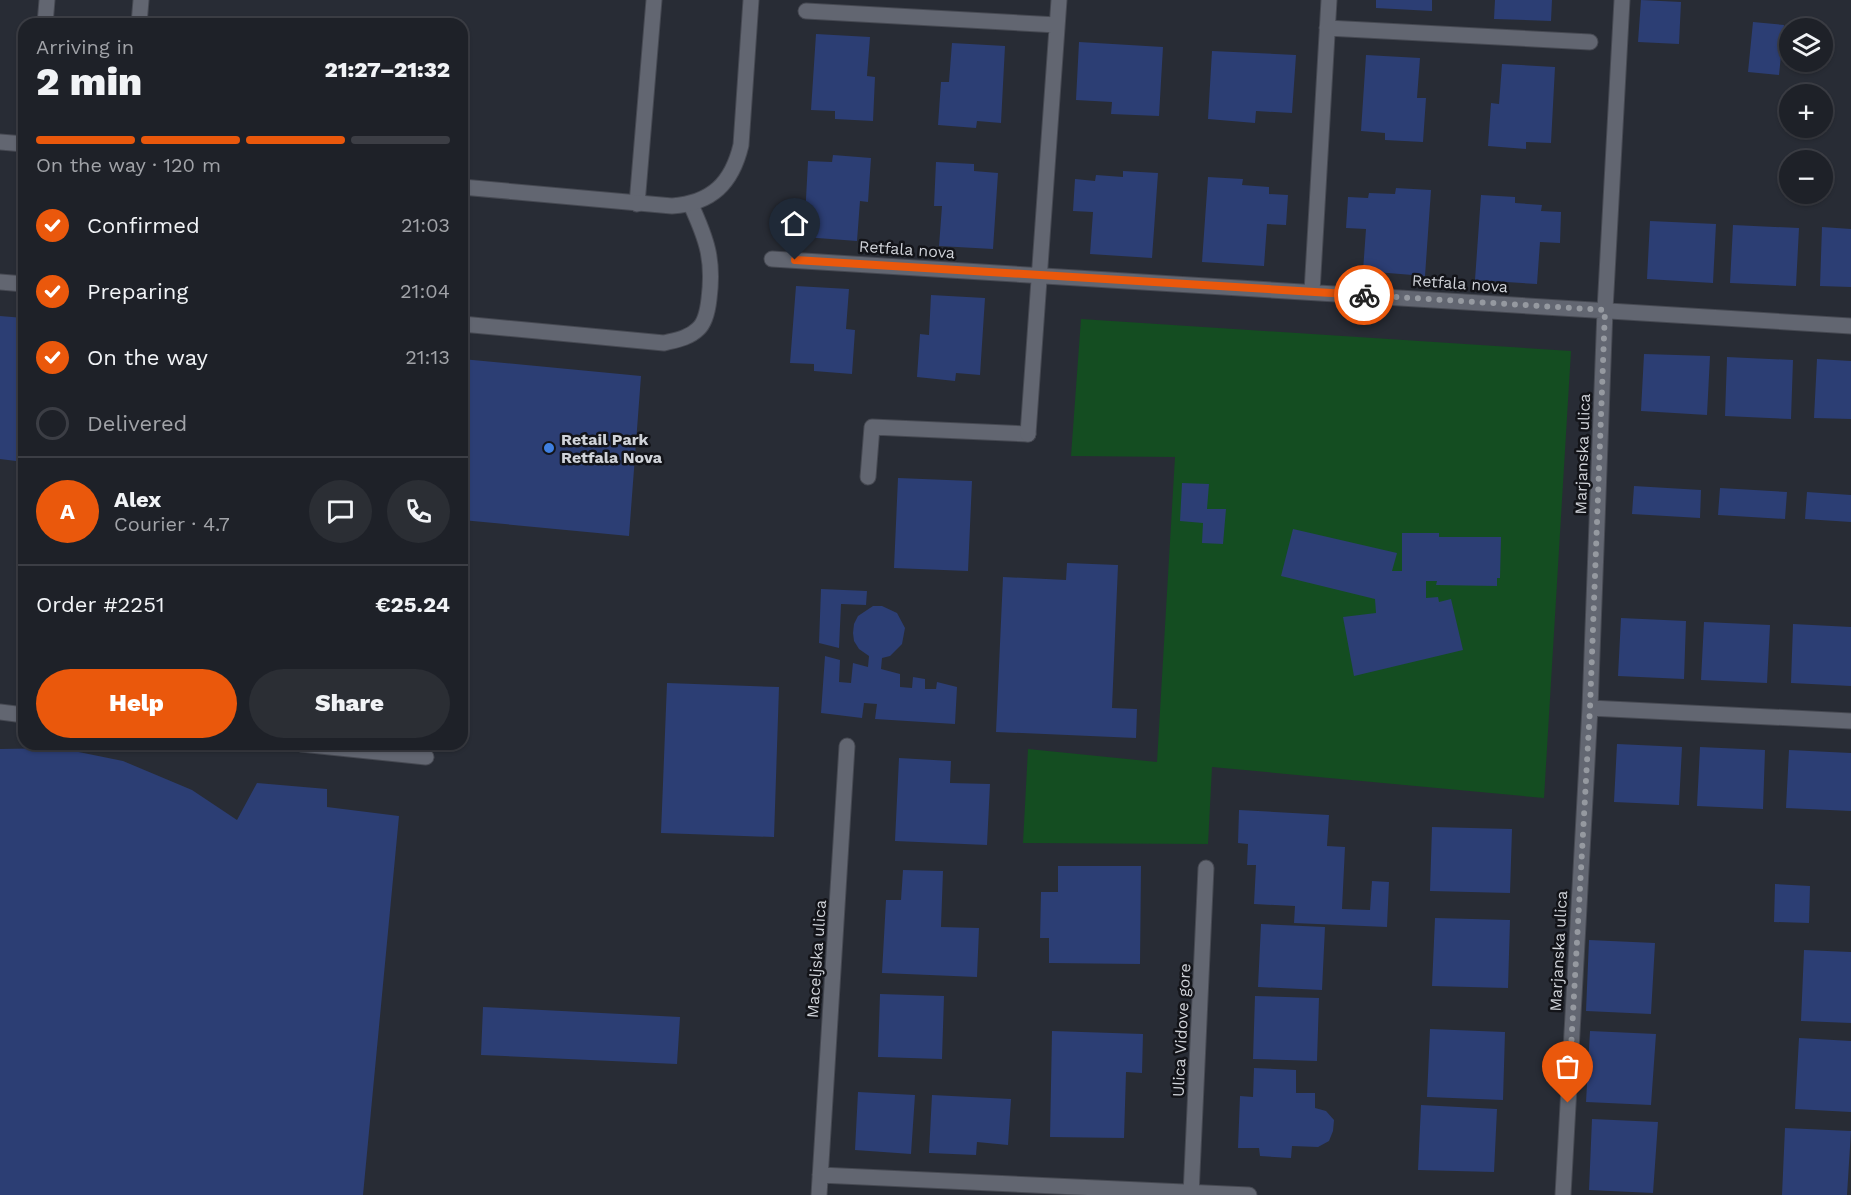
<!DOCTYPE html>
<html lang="en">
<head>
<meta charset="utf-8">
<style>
	body { margin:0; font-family:"Work Sans",sans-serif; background:#2b2e34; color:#f1f3f6; height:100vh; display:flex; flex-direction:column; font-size:22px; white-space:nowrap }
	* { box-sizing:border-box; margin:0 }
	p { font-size:20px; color:#a1a3a8 }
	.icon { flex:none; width:33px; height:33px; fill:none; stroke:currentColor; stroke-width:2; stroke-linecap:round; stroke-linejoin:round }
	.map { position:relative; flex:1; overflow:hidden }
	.details { position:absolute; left:18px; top:18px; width:450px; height:732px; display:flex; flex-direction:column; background:#1e2128; border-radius:18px; box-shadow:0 2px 4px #0004,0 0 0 2px #3c3e45 }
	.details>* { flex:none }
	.tools { position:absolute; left:1779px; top:18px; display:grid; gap:12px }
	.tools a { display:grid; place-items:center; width:54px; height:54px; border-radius:50%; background:#1e2128; box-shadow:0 2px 4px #0004,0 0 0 2px #3c3e45; font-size:30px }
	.pin { position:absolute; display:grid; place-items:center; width:51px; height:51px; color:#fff; margin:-62px -26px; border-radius:50% 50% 50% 0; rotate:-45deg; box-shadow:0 0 6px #0007 }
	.pin .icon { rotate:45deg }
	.courier { position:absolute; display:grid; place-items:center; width:60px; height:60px; margin:-30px; border:4px solid #ea580c; border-radius:50%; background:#fff; color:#222; box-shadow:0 2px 8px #0007 }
	.summary em { font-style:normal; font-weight:800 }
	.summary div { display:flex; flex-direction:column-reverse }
	.summary { display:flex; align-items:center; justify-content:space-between; height:102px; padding:0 18px }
	h1 { font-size:39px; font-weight:800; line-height:45px }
	.bar { display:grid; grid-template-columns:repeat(4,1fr); gap:9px 6px; align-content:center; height:72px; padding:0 18px }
	.bar i { height:8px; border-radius:4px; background:#3c3e45 }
	.bar .current { background:#ea580c }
	.bar p { grid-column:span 4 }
	.line { display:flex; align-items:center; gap:15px; padding:0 18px; border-top:2px solid #3c3e45 }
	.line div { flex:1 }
	.round { display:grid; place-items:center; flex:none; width:63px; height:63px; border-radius:32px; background:#2b2e34 }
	ol { padding:0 18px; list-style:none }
	li { display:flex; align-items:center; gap:18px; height:66px }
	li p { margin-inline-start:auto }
	li .icon { padding:6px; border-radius:50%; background:#ea580c; color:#fff; stroke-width:4 }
	li:last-child { color:#a1a3a8 }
	li i { width:33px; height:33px; border:3px solid #3c3e45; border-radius:50% }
	.primary-button { display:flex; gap:12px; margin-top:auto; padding:12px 18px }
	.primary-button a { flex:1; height:69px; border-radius:36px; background:#ea580c; color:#fff; font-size:24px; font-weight:800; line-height:69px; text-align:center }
	.primary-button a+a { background:#2b2e34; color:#f1f3f6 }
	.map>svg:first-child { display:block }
	.green { fill:#144d21 }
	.building { fill:#2c3e74 }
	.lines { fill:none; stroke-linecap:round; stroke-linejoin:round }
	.service-casing { stroke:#464952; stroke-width:17 }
	.minor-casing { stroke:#464952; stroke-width:17 }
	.service { stroke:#626671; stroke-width:15 }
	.minor { stroke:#626671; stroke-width:15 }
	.done { stroke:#9599a0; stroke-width:6; stroke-dasharray:0 10.8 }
	.route { stroke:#ea580c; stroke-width:8 }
	.shop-dot { fill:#3f7fe0; stroke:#131419; stroke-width:2 }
	.labels { text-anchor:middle; stroke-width:5; stroke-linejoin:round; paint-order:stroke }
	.street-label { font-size:16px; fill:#d0d3d9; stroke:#131419 }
	.poi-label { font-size:16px; font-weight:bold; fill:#d0d3d9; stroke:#131419; text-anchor:start }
</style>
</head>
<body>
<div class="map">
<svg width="1851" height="1195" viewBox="0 0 1851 1195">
	<rect width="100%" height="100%" fill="#282c35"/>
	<!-- green -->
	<path class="green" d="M 1081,319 L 1571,351 L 1544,798 L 1212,767 L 1208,844 L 1023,843 L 1028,749 L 1157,762 L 1175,457 L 1071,456 Z"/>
	<!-- building -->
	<path class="building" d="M 1376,0 L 1432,0 L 1432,11 L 1376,8 Z
		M 1495,0 L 1552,0 L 1551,21 L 1494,19 Z
		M 1641,0 L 1681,2 L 1679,44 L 1638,42 Z
		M 1753,22 L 1784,25 L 1779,75 L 1748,72 Z
		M 816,34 L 870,37 L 867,76 L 875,77 L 873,121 L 835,119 L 835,111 L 811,110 Z
		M 1079,42 L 1163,47 L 1159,116 L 1111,114 L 1112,102 L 1076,100 Z
		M 952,43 L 1005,46 L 1001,123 L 977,121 L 976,128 L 938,125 L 941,82 L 949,82 Z
		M 1212,51 L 1296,55 L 1292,113 L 1256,111 L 1255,123 L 1208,119 Z
		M 1366,55 L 1420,58 L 1417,98 L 1426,98 L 1423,142 L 1385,140 L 1385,133 L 1361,131 Z
		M 1502,64 L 1555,67 L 1551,143 L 1526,142 L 1526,149 L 1488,146 L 1491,103 L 1499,104 Z
		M 833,155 L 871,158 L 868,202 L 860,201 L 857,241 L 804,237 L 808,161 L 832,162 Z
		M 936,162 L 974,164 L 974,171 L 998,173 L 993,249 L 939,246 L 942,206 L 934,206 Z
		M 1123,171 L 1158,173 L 1152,258 L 1090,254 L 1093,212 L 1073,211 L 1075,179 L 1095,181 L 1096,175 L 1123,177 Z
		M 1208,177 L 1243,179 L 1242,185 L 1269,187 L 1269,194 L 1288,195 L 1286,225 L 1267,224 L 1264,266 L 1202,262 Z
		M 1396,188 L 1431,190 L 1425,276 L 1363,271 L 1366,229 L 1346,228 L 1348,197 L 1368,198 L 1369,193 L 1395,194 Z
		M 1481,195 L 1515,197 L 1515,203 L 1542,205 L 1541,211 L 1561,212 L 1560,243 L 1540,242 L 1537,284 L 1475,280 Z
		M 1650,221 L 1716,224 L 1713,283 L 1647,279 Z
		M 1733,225 L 1799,228 L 1796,286 L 1730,283 Z
		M 1822,227 L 1851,229 L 1851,287 L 1820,286 Z
		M 796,286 L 849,289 L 846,329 L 855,330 L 852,374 L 814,371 L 814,364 L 790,363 Z
		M 931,295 L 985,298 L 980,375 L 956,373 L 955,381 L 917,377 L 920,334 L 929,335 Z
		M 0,316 L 24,318 L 24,462 L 0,459 Z
		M 1644,354 L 1710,356 L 1707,415 L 1641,411 Z
		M 1727,357 L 1793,360 L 1791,419 L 1725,416 Z
		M 462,359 L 641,376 L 629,536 L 462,520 Z
		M 1817,359 L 1851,361 L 1851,419 L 1814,418 Z
		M 898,478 L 972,481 L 968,571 L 894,568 Z
		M 1182,483 L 1209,484 L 1207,509 L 1226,509 L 1223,544 L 1202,543 L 1203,523 L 1180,521 Z
		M 1634,486 L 1701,490 L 1700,518 L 1632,514 Z
		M 1720,488 L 1787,492 L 1785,519 L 1718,515 Z
		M 1807,492 L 1851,495 L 1851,522 L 1805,519 Z
		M 1293,529 L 1397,553 L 1392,571 L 1402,571 L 1402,533 L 1439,533 L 1439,537 L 1501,537 L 1500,578 L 1497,578 L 1497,586 L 1436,585 L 1437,581 L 1426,581 L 1426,598 L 1438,597 L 1439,602 L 1451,599 L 1463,650 L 1354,676 L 1343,617 L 1376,613 L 1375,599 L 1281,576 Z
		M 1067,563 L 1118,565 L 1112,708 L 1137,709 L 1136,738 L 996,732 L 1003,577 L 1066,580 Z
		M 821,589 L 867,591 L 866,605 L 841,604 L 839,648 L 819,643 Z
		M 873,606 L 882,606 L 897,613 L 905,628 L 902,644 L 890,656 L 882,658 L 881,669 L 900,674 L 900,687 L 912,688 L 913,677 L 925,679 L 925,689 L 936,689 L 937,682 L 957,687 L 955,724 L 875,719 L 877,704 L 864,703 L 862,718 L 821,713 L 825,656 L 840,660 L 839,682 L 851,683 L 853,663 L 868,667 L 869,656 L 859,649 L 854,641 L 853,633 L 854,624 L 858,616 Z
		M 1621,618 L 1686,621 L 1684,679 L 1618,676 Z
		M 1704,622 L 1770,625 L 1767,683 L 1701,680 Z
		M 1793,624 L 1851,627 L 1851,686 L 1791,683 Z
		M 667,683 L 779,687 L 774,837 L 661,833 Z
		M 1617,744 L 1682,747 L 1679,805 L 1614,802 Z
		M 1700,747 L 1765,750 L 1763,809 L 1697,806 Z
		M 59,748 L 123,761 L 192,790 L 237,820 L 257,783 L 327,789 L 327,807 L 399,816 L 363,1195 L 0,1195 L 0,749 Z
		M 1789,750 L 1851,753 L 1851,811 L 1786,808 Z
		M 899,758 L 951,761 L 950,783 L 990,784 L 987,845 L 895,841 Z
		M 1239,810 L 1329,815 L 1327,846 L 1345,847 L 1342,909 L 1370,910 L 1372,881 L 1389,882 L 1387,927 L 1294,923 L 1295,906 L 1254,904 L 1256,865 L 1247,865 L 1248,844 L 1238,843 Z
		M 1432,827 L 1512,829 L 1510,893 L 1430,891 Z
		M 1058,866 L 1141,866 L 1140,964 L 1049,963 L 1049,938 L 1040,938 L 1041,892 L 1058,892 Z
		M 903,870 L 943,871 L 941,927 L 979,928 L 977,977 L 882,973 L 886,900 L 901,900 Z
		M 1775,884 L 1810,886 L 1809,923 L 1774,922 Z
		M 1435,918 L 1510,920 L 1508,988 L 1432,986 Z
		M 1261,924 L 1325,927 L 1322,990 L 1258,987 Z
		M 1589,940 L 1655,943 L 1651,1014 L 1586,1011 Z
		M 1804,950 L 1851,952 L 1851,1023 L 1801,1021 Z
		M 880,994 L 944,996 L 942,1059 L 878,1057 Z
		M 1255,996 L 1319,998 L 1317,1061 L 1253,1059 Z
		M 483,1007 L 680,1017 L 677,1064 L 481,1055 Z
		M 1430,1029 L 1505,1032 L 1503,1100 L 1427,1097 Z
		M 1052,1031 L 1143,1034 L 1142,1073 L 1126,1072 L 1124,1138 L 1050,1137 Z
		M 1590,1031 L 1656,1034 L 1651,1105 L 1586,1102 Z
		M 1799,1038 L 1851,1041 L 1851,1112 L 1795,1109 Z
		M 1254,1068 L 1296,1070 L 1296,1093 L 1315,1093 L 1315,1108 L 1326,1111 L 1334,1120 L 1333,1131 L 1329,1141 L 1318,1147 L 1292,1146 L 1291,1158 L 1260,1156 L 1259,1148 L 1238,1148 L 1240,1096 L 1253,1097 Z
		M 858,1092 L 915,1095 L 911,1154 L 855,1150 Z
		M 932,1095 L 1011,1099 L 1008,1145 L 977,1142 L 976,1155 L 929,1153 Z
		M 1421,1105 L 1497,1109 L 1494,1172 L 1418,1170 Z
		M 1592,1119 L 1658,1122 L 1653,1193 L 1589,1190 Z
		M 1785,1128 L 1851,1131 L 1847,1195 L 1782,1195 Z"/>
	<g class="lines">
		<defs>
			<path id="service" d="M 45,24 L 47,0
				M 139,24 L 141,0
				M 637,204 L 654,0
				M 0,282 L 24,284
				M 462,324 L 664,343 C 676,340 689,338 698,329 C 705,323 708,308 709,299 C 714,260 707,240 691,205
				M 868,477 L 872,427 L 1028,434
				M 0,712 L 24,715
				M 301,744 L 426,757"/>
			<path id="minor" d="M 806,11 L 1057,25
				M 1327,28 L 1590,42
				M 0,142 L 24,144
				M 462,187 L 672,206 C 712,203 732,183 741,145 L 751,0
				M 772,259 L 1851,326
				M 1312,292 L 1329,0
				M 1028,434 L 1059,0
				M 1590,708 L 1851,721
				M 820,1175 L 1249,1195
				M 819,1195 L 847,746
				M 1191,1195 L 1206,868
				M 1563,1195 L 1590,708 L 1605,310 L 1622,0"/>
		</defs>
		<!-- service casing -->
		<use href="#service" class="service-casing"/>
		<!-- minor casing -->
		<use href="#minor" class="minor-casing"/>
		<!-- service -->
		<use href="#service" class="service"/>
		<!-- minor -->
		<use href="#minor" class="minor"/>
	</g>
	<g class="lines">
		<!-- done -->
		<path class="done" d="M 1364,295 L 1605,310 L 1590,708 L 1568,1103"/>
		<!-- route -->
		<path class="route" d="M 795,260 L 1364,295"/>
	</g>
	<!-- markers -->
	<circle class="shop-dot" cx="549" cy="448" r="6"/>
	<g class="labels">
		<!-- street labels -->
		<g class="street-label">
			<text transform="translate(907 249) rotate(4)" y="6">Retfala nova</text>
			<text transform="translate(1460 283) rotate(4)" y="6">Retfala nova</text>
			<text transform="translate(1582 454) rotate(-88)" y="6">Marjanska ulica</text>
			<text transform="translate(1558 951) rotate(-87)" y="6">Marjanska ulica</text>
			<text transform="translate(816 959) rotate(-86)" y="6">Maceljska ulica</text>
			<text transform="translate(1181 1030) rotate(-87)" y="6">Ulica Vidove gore</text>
		</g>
		<!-- poi labels -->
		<g class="poi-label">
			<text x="561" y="445">Retail Park<tspan x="561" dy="18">Retfala Nova</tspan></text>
		</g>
	</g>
</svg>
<div class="tools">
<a><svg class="icon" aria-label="layers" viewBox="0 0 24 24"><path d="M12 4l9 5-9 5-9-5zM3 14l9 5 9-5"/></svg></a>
<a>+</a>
<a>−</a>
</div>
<div class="pin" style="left:1568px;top:1103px;background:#ea580c"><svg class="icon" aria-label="bag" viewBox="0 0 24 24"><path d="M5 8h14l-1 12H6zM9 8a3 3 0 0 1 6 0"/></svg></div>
<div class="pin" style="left:795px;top:260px;background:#1f2937"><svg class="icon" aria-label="home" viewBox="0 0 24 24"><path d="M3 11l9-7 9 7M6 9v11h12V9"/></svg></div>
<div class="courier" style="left:1364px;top:295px"><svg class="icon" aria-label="bike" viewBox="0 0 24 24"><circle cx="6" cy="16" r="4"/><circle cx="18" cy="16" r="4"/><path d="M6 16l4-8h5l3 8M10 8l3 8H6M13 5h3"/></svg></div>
<section class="details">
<div class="summary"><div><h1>2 min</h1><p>Arriving in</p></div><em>21:27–21:32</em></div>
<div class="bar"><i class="current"></i><i class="current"></i><i class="current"></i><i></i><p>On the way · 120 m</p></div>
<ol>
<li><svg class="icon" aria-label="check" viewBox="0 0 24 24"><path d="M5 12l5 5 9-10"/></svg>Confirmed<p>21:03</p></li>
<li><svg class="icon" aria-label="check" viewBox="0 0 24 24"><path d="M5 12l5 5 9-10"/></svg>Preparing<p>21:04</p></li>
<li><svg class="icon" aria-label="check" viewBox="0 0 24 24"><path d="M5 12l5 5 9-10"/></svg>On the way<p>21:13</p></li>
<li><i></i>Delivered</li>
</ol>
<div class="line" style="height:108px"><b class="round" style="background:#ea580c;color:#fff">A</b><div><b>Alex</b><p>Courier · 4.7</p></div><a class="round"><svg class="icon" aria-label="chat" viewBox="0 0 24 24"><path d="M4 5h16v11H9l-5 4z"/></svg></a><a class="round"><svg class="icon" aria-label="phone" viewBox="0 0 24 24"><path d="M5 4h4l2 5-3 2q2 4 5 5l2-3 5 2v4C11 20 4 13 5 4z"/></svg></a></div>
<div class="line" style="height:78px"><div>Order #2251</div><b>€25.24</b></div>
<div class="primary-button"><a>Help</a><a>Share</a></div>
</section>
</div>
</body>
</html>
